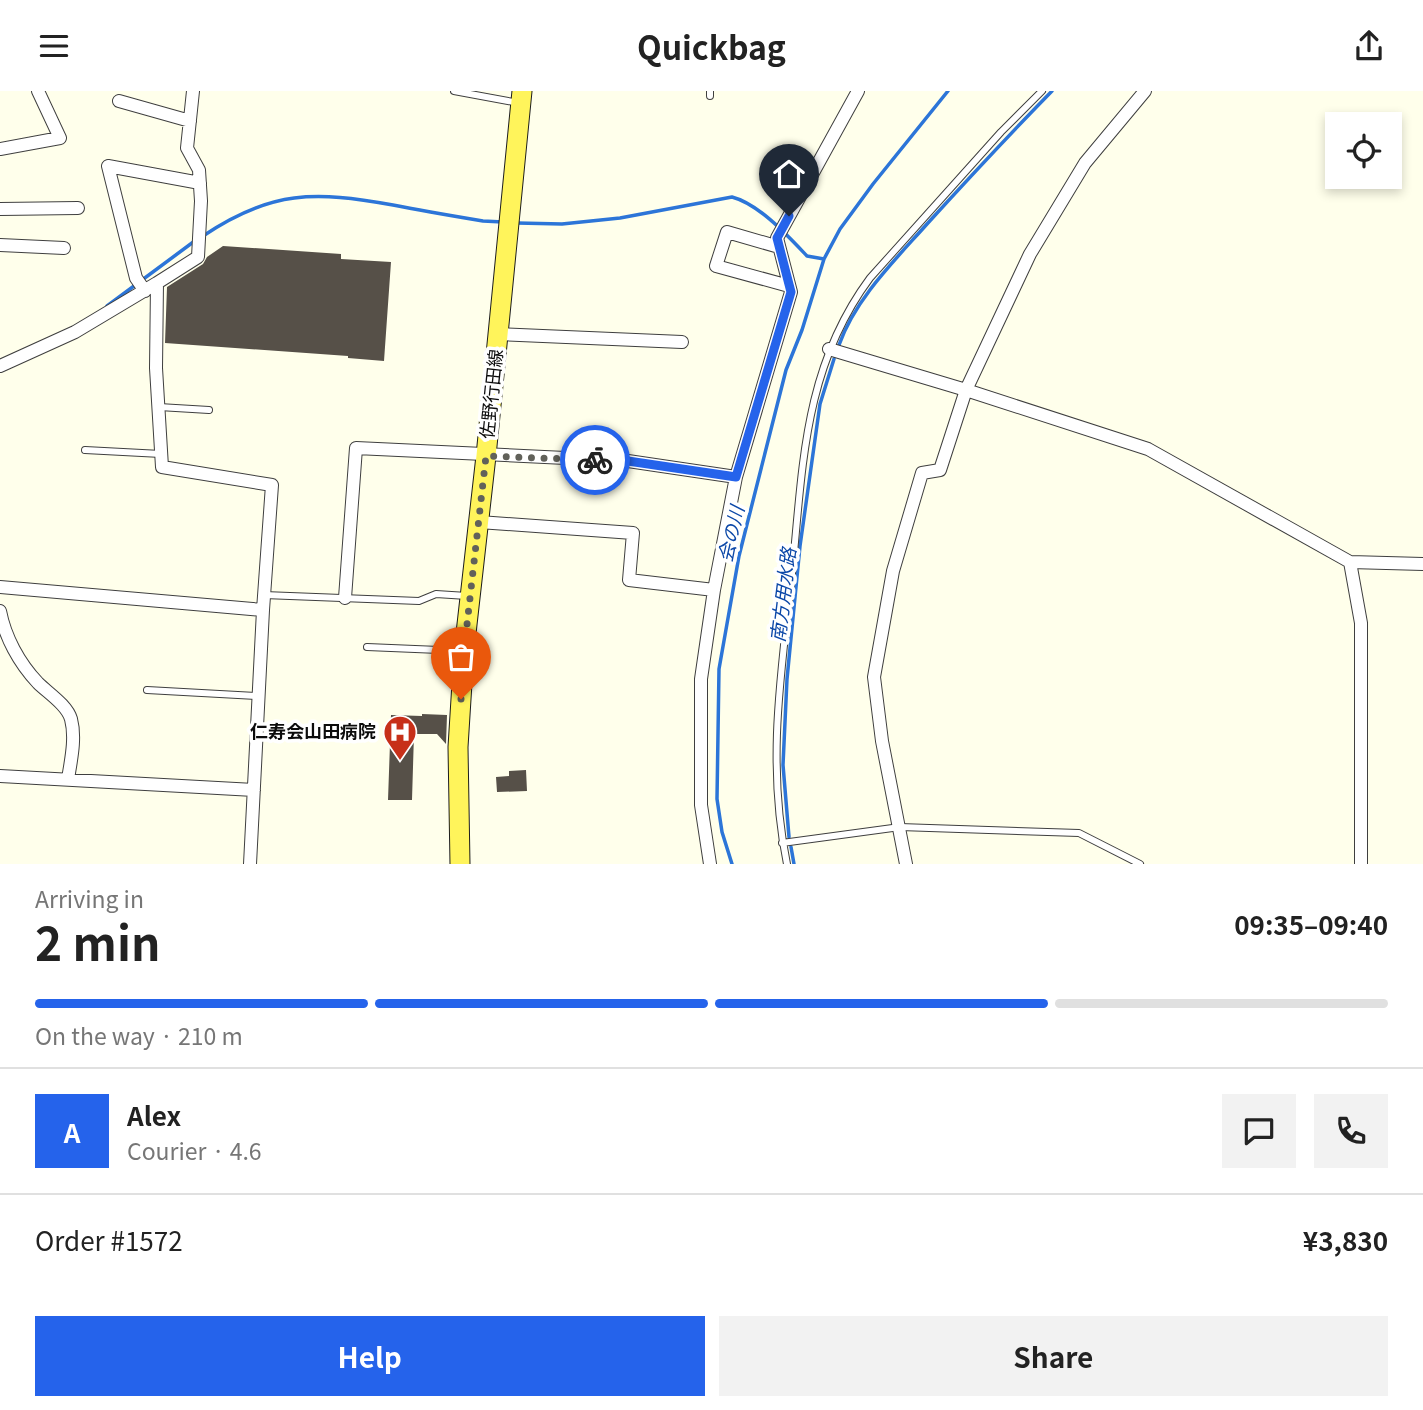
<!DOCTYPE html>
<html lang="en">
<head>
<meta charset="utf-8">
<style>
	body { margin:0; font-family:Georgia,"Noto Sans JP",serif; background:#f2f2f2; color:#222; height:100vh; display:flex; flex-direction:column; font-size:26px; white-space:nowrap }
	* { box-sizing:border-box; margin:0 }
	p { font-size:23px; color:#767676 }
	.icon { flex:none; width:38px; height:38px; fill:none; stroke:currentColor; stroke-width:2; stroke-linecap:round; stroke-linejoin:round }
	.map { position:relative; height:773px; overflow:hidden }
	.drawer { display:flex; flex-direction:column; background:#fff; flex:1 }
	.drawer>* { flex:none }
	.controls { position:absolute; left:1325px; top:21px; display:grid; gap:14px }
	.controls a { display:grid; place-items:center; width:77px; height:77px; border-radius:0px; background:#fff; box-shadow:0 4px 10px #0003; font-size:35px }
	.pin { position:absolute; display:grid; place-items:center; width:60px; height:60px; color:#fff; margin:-72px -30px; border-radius:50% 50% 50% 0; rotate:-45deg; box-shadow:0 0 7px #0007 }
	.pin .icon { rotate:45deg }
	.courier { position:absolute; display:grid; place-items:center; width:70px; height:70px; margin:-35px; border:5px solid #2563eb; border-radius:50%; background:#fff; color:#222; box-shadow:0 2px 9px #0007 }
	.overview em { font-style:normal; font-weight:700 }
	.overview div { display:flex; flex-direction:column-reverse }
	.overview { display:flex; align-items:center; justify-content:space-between; height:119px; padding:0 35px }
	h1 { font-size:46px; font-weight:700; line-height:52px }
	.bar { display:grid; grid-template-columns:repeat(4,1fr); gap:10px 7px; align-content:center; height:84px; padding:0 35px }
	.bar i { height:9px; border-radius:5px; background:#e0e0e0 }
	.bar .on { background:#2563eb }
	.bar p { grid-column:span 4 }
	.line { display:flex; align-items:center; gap:18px; padding:0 35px; border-top:2px solid #e0e0e0 }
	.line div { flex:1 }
	.round { display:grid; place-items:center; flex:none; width:74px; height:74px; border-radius:0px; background:#f2f2f2 }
	.button { display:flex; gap:14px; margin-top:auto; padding:14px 35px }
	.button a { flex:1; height:80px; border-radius:0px; background:#2563eb; color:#fff; font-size:28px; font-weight:700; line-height:80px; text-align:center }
	.button a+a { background:#f2f2f2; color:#222 }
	header { display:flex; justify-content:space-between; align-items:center; height:91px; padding:0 35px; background:#fff; font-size:32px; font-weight:700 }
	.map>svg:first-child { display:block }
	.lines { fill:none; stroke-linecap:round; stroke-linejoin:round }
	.stream { stroke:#2c75d8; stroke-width:3.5 }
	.building { fill:#565048 }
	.service-casing { stroke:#3f3f3f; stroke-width:8 }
	.minor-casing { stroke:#3f3f3f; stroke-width:14 }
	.primary-casing { stroke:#1d1d1d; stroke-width:21 }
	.service { stroke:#fff; stroke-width:6 }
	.minor { stroke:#fff; stroke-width:12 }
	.primary { stroke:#fff45b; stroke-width:19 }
	.done { stroke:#61615a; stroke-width:7; stroke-dasharray:0 12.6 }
	.route { stroke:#2563eb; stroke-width:9 }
	.labels { text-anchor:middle; stroke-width:7; stroke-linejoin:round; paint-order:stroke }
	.street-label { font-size:18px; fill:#0c0c0c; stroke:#fff }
	.poi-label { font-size:18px; font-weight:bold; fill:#0c0c0c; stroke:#fff; text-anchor:end }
	.water-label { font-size:19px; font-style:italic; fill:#0c48a8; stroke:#fff }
</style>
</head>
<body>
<header><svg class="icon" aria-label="menu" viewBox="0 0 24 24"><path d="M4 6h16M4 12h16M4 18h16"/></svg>Quickbag<svg class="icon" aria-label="share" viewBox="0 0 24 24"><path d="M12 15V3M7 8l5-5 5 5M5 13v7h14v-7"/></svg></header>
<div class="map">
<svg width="1423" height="773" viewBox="0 0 1423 773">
	<rect width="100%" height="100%" fill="#ffffeb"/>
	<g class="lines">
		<!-- stream -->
		<path class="stream" d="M 517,132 L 562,133 L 620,127 L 732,106 C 759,113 788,145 807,165 L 824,168
			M 203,145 C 271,99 315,100 393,114 C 423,120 453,125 483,130 L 503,131
			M 107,215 L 196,149
			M 839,254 C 855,208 895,169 927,133 C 968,88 1010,43 1052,0
			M 789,746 L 783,674 L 787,588 L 800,455 L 820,313 L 834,268
			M 791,756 L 794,773
			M 732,773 L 722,741 L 717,708 L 719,578 L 739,465 L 786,279 L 802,239 L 824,168 L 840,138 L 873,93 L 948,0"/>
	</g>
	<!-- building -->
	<path class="building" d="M 223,155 L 341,163 L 341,168 L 391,171 L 384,270 L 348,267 L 348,265 L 165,252 L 167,196 L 203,173 L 207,166 Z
		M 422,623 L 447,624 L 446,653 L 437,643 L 414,643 L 412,709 L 388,709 L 391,624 L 422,625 Z
		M 526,679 L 527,700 L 497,701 L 496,686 L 509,685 L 509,680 Z"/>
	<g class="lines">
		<defs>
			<path id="service" d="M 454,0 L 519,12
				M 710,0 L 710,5
				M 159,316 L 209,319
				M 85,359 L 161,363
				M 264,504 L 419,510 L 436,503 L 467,505
				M 367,556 L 463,560
				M 147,599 L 258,605
				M 782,752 L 900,736 L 1079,742 L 1140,773
				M 787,773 C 767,676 780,589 791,492 C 803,382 801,280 870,187 L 1001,41 L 1042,0"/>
			<path id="minor" d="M 119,10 L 190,30
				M 0,58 L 60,47 L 38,0
				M 0,118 L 78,117
				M 0,154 L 64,157
				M 779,156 L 727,141 L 716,175 L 789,195
				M 157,192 L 198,166 L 201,110 L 199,79 L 187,57 L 193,0
				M 145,200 L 136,187 L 108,75 L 200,92
				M 498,243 L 682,251
				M 829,258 L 966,299 L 1148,358 L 1350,471 L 1423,473
				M 0,275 L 75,241 L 157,192 L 156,277 L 162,376 L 272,394 L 263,519
				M 479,431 L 633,442 L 629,489 L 714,499
				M 1350,471 L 1361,532 L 1361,773
				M 0,496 L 263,519 L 250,773
				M 345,507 L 356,357 L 628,370 L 736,386
				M 0,520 C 5,546 19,572 38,592 C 48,602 67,614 71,628 C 76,647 71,669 68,688
				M 0,685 L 254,699
				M 710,773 L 701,714 L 701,588 L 714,499 L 736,386 L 791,201 L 777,147 L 858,0
				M 906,773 L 882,650 L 874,586 L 893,480 L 922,382 L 940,379 L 966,299 L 1030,163 L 1085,72 L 1145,0"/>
			<path id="primary" d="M 460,773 L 458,656 L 464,560 L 486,365 L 522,0"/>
		</defs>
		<!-- service casing -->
		<use href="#service" class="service-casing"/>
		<!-- minor casing -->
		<use href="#minor" class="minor-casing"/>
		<!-- primary casing -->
		<use href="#primary" class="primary-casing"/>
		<!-- service -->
		<use href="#service" class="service"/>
		<!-- minor -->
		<use href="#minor" class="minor"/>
		<!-- primary -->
		<use href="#primary" class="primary"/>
	</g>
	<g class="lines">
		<!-- done -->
		<path class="done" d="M 461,608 L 464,560 L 486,365 L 595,369"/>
		<!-- route -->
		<path class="route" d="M 595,369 L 628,370 L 736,386 L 791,201 L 777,147 L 789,125"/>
	</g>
	<!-- icons -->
	<defs>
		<symbol id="hospital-pin" viewBox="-11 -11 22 30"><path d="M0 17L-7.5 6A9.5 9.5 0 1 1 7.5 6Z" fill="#c73019" stroke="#fff"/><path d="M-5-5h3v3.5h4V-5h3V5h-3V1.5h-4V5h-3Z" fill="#fff"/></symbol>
	</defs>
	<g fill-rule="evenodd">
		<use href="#hospital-pin" x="381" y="622" width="38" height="52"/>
	</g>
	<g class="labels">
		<!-- street labels -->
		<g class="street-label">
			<text transform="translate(492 303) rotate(-84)" y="6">佐野行田線</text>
		</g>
		<!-- poi labels -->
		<g class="poi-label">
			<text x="376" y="647">仁寿会山田病院</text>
		</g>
		<!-- water labels -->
		<g class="water-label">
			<text transform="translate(731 443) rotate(-77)" y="7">会の川</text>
			<text transform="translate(783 504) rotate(-83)" y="7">南方用水路</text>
		</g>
	</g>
</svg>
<div class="controls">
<a><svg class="icon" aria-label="locate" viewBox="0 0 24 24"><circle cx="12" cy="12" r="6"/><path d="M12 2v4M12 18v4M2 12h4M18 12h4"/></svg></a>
</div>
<div class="pin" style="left:461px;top:608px;background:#ea580c"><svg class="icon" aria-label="bag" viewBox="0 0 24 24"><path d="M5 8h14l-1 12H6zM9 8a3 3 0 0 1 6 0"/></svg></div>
<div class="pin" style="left:789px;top:125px;background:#1f2937"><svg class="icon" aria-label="home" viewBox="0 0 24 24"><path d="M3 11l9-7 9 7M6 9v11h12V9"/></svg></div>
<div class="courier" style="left:595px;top:369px"><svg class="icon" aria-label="bike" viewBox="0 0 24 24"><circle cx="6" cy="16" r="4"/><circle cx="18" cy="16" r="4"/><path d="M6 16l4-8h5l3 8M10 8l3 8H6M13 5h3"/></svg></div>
</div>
<section class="drawer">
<div class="overview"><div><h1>2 min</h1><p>Arriving in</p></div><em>09:35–09:40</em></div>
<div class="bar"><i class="on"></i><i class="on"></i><i class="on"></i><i></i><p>On the way · 210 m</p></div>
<div class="line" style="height:126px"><b class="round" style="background:#2563eb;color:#fff">A</b><div><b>Alex</b><p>Courier · 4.6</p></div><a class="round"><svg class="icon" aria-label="chat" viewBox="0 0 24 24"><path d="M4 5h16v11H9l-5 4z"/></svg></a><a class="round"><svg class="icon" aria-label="phone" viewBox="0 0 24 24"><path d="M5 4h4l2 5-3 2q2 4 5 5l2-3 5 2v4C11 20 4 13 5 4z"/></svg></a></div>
<div class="line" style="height:91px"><div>Order #1572</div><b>¥3,830</b></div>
<div class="button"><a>Help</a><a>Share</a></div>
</section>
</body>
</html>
